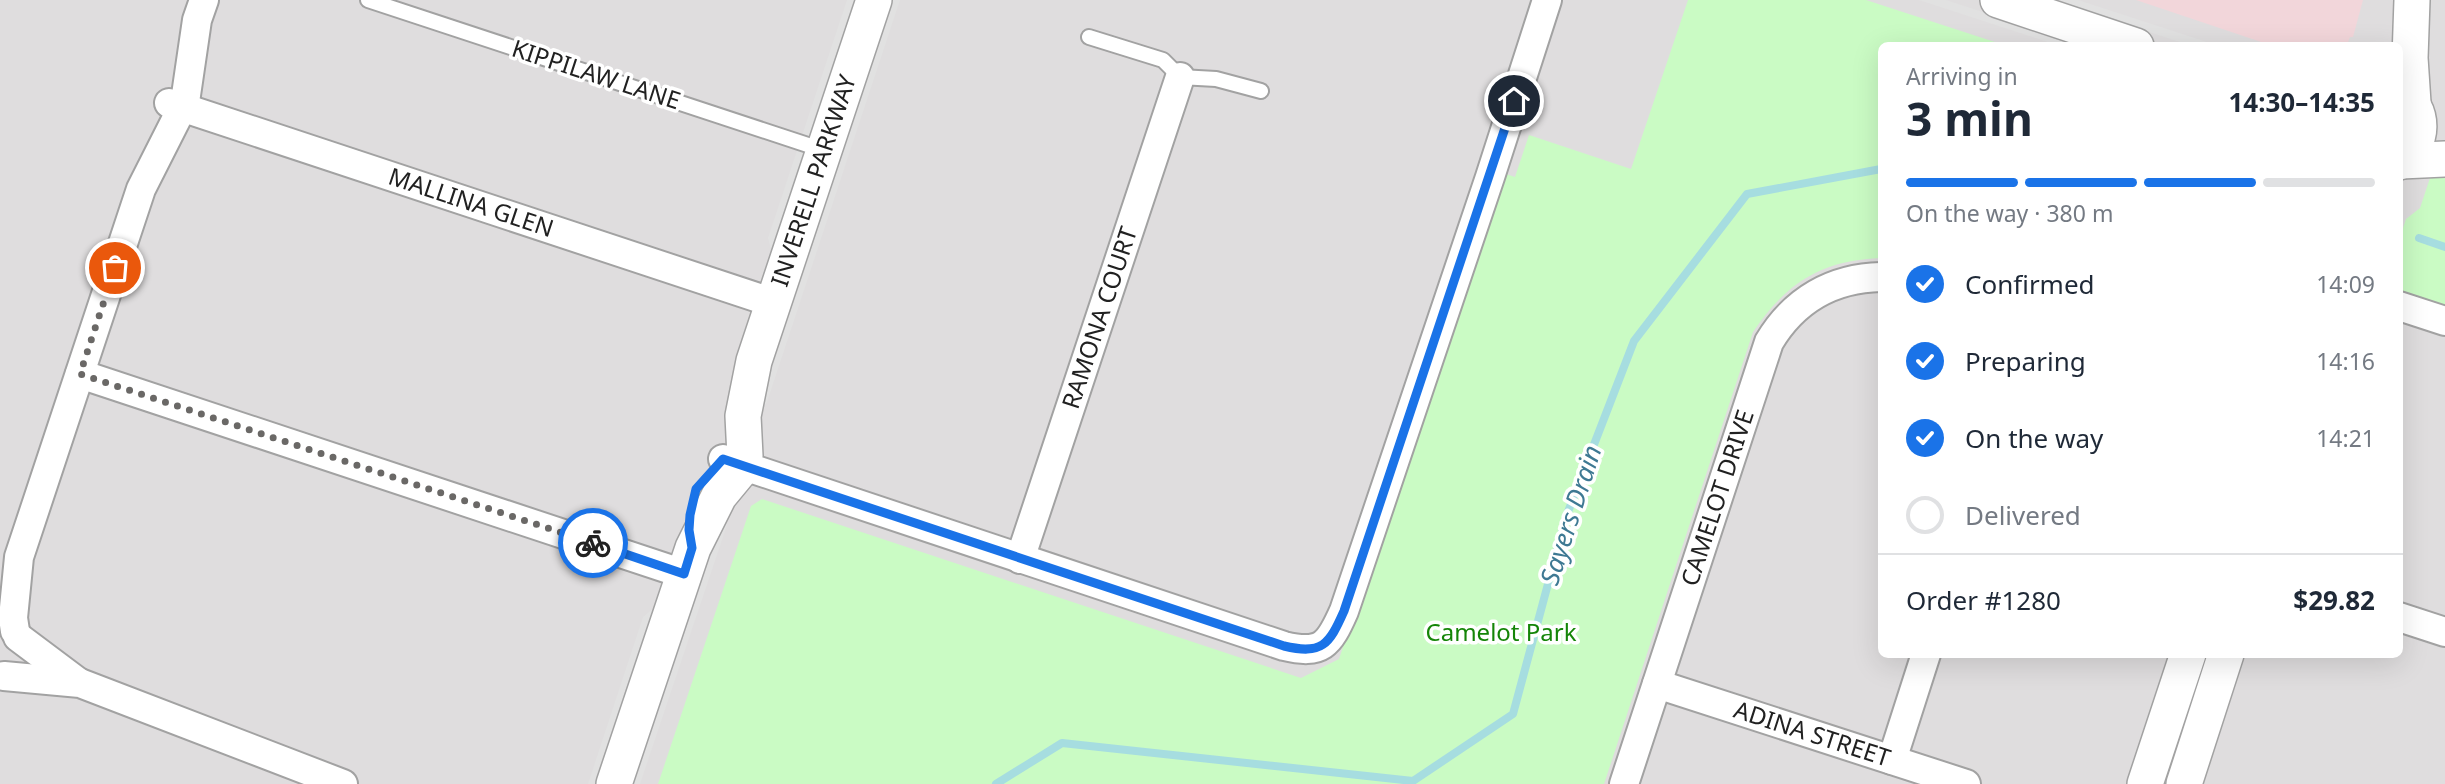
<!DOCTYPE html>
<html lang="en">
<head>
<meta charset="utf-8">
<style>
	body { margin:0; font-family:"Noto Sans",sans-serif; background:#f6f6f7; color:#1f2937; height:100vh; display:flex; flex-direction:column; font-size:26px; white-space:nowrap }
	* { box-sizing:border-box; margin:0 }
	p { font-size:23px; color:#747a83 }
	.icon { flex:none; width:38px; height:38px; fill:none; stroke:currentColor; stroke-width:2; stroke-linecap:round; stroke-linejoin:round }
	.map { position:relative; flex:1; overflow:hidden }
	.side { position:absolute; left:1878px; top:42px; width:525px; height:616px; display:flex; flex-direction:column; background:#fff; border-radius:10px; box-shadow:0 7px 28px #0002 }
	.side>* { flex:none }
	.pin { position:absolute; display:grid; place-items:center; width:60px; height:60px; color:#fff; margin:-30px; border:4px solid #fff; border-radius:50%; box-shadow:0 2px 7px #0007 }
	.courier { position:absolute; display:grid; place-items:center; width:70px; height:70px; margin:-35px; border:5px solid #1a73e8; border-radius:50%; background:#fff; color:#222; box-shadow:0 2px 9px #0007 }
	.headline em { font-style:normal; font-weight:700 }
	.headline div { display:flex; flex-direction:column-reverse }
	.headline { display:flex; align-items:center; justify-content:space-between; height:119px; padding:0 28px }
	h1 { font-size:46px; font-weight:700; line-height:52px }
	.bar { display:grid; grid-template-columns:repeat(4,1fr); gap:10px 7px; align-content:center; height:84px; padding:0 28px }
	.bar i { height:9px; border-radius:5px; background:#e0e1e3 }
	.bar .selected { background:#1a73e8 }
	.bar p { grid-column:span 4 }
	.line { display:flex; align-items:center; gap:18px; padding:0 28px; border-top:2px solid #e0e1e3 }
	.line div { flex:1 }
	ol { padding:0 28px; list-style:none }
	li { display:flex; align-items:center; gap:21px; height:77px }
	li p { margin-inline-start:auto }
	li .icon { padding:7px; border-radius:50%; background:#1a73e8; color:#fff; stroke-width:4 }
	li:last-child { color:#747a83 }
	li i { width:38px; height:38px; border:4px solid #e0e1e3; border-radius:50% }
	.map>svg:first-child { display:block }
	.residential { fill:#dfddde; fill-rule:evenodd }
	.commercial { fill:#f2d6da }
	.park { fill:#cafbc4 }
	.parking { fill:#e1e1e1 }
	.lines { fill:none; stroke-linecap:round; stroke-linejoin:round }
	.stream { stroke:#a6dde0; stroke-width:8 }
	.service-casing { stroke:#a2a2a2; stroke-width:18 }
	.minor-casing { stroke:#a2a2a2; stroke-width:32 }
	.tertiary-casing { stroke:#a2a2a2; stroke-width:38 }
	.service { stroke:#fff; stroke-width:14 }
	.minor { stroke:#fff; stroke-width:28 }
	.tertiary { stroke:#fff; stroke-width:35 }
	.done { stroke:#6a6866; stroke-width:7; stroke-dasharray:0 12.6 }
	.route { stroke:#1a73e8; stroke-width:9 }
	.labels { text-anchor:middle; stroke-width:7; stroke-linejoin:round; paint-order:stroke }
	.street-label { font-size:24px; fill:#212121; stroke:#fff }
	.park-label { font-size:24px; fill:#158508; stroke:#fff }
	.water-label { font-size:26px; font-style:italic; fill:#3e7993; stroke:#fff }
</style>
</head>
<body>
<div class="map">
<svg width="2445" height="784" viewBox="0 0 2445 784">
	<rect width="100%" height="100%" fill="#f1ece7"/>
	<!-- residential -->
	<path class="residential" d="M 0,0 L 2445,0 L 2445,784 L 0,784 ZM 1881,46 L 2399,46 L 2399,654 L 1881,654 Z"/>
	<!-- commercial -->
	<path class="commercial" d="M 2136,0 L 2363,0 L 2353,37 L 2350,37 L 2347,45 L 2273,46 Z"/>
	<!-- park -->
	<path class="park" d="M 1688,0 L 1866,0 L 2004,45 L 1881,46 L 1881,258 C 1822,260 1786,283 1753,332 L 1604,784 L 658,784 L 751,506 L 762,499 L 1301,678 L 1339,659 L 1500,172 L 1515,177 L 1529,135 L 1631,169 Z
		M 2434,166 L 2445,167 L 2445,310 L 2399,295 L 2399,240 L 2406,219 L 2420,208 Z"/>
	<!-- parking -->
	<path class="parking" d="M 847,0 L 856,0 L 772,253 L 768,238 Z
		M 892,0 L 900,0 L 767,402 L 761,411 L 755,415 Z
		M 1919,0 L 1946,0 L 2084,45 L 2057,45 Z
		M 2052,0 L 2078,0 L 2216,45 L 2189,45 Z
		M 721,514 L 727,525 L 640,784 L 632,784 Z
		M 654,608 L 596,784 L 588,784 L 643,617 Z"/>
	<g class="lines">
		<!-- stream -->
		<path class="stream" d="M 2419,238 L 2445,247
			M 996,784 L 1062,743 L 1413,781 L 1513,714 L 1566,517 L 1634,341 L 1747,194 L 1881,169"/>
		<defs>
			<path id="service" d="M 368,0 L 823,150
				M 1089,37 L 1163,60 L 1180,77 L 1216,79 L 1261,91"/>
			<g id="minor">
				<path id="s1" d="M 169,103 L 774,303"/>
				<path d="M 2399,306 L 2445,321"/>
				<path d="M 80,374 L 684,574"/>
				<path d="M 723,459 L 1284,646 C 1322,655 1329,645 1344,611 L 1490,177 L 1547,0"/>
				<path id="s2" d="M 1020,559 L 1180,77"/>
				<path d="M 2399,617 L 2445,632"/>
				<path d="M 15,631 L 13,618 L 19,557 L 141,189 L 185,102 L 197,20 L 204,0"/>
				<path d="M 18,637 L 78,682"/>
				<path d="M 4,676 L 80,683 L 343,784"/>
				<path id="s3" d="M 1657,684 L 1966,784"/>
				<path d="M 1892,760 L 1926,654"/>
				<path id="s4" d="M 1624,784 L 1769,342 C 1794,300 1833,278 1881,277"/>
			</g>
			<g id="tertiary">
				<path d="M 1998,0 L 2136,46"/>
				<path d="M 2412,0 L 2410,58 L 2413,103"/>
				<path d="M 2399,91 C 2426,110 2425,143 2399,162"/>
				<path d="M 2401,161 L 2445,159"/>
				<path id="s5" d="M 614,784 L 693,548 L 719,496 L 743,467 L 745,456 L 743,416 L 754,361 L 874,0"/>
				<path d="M 2145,784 L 2188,654"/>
				<path d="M 2184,784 L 2226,654"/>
			</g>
		</defs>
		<!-- service casing -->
		<use href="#service" class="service-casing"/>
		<!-- minor casing -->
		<use href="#minor" class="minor-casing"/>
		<!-- tertiary casing -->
		<use href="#tertiary" class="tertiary-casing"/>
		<!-- service -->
		<use href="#service" class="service"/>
		<!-- minor -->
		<use href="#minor" class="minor"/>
		<!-- tertiary -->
		<use href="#tertiary" class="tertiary"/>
	</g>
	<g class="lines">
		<!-- done -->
		<path class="done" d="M 115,268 L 80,374 L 593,543"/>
		<!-- route -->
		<path class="route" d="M 593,543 L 684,574 L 692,548 L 689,530 L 690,515 L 696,489 L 723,459 L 1284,646 C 1322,655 1329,645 1344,611 L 1514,101"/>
	</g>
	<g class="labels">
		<!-- street labels -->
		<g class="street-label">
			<text transform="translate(596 75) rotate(18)" y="8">KIPPILAW LANE</text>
			<text dy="8" stroke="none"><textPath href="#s5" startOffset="642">INVERELL PARKWAY</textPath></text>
			<text dy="8" stroke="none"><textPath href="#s1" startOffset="318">MALLINA GLEN</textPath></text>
			<text dy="8" stroke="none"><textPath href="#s2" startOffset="254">RAMONA COURT</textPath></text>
			<text dy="8" stroke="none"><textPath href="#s4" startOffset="301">CAMELOT DRIVE</textPath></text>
			<text dy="8" stroke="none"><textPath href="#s3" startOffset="163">ADINA STREET</textPath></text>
		</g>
		<!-- park labels -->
		<g class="park-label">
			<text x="1501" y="641">Camelot Park</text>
		</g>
		<!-- water labels -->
		<g class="water-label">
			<text transform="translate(1571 515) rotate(-72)" y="9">Sayers Drain</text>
		</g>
	</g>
</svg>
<div class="pin" style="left:115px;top:268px;background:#ea580c"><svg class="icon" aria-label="bag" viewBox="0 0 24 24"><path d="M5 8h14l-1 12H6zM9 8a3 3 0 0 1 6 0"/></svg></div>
<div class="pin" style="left:1514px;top:101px;background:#1f2937"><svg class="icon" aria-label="home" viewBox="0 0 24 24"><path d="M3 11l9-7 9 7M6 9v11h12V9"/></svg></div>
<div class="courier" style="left:593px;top:543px"><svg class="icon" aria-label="bike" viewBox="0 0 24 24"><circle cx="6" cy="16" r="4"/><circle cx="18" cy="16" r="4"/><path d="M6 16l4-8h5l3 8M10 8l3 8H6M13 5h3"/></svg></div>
<section class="side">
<div class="headline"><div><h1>3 min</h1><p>Arriving in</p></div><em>14:30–14:35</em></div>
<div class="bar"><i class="selected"></i><i class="selected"></i><i class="selected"></i><i></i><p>On the way · 380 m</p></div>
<ol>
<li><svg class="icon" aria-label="check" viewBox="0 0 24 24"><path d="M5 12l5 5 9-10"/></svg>Confirmed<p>14:09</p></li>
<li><svg class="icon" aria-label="check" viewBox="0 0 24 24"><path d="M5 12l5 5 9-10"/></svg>Preparing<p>14:16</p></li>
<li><svg class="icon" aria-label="check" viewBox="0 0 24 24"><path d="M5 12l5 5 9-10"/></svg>On the way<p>14:21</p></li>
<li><i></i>Delivered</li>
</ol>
<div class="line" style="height:91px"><div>Order #1280</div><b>$29.82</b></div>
</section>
</div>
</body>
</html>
